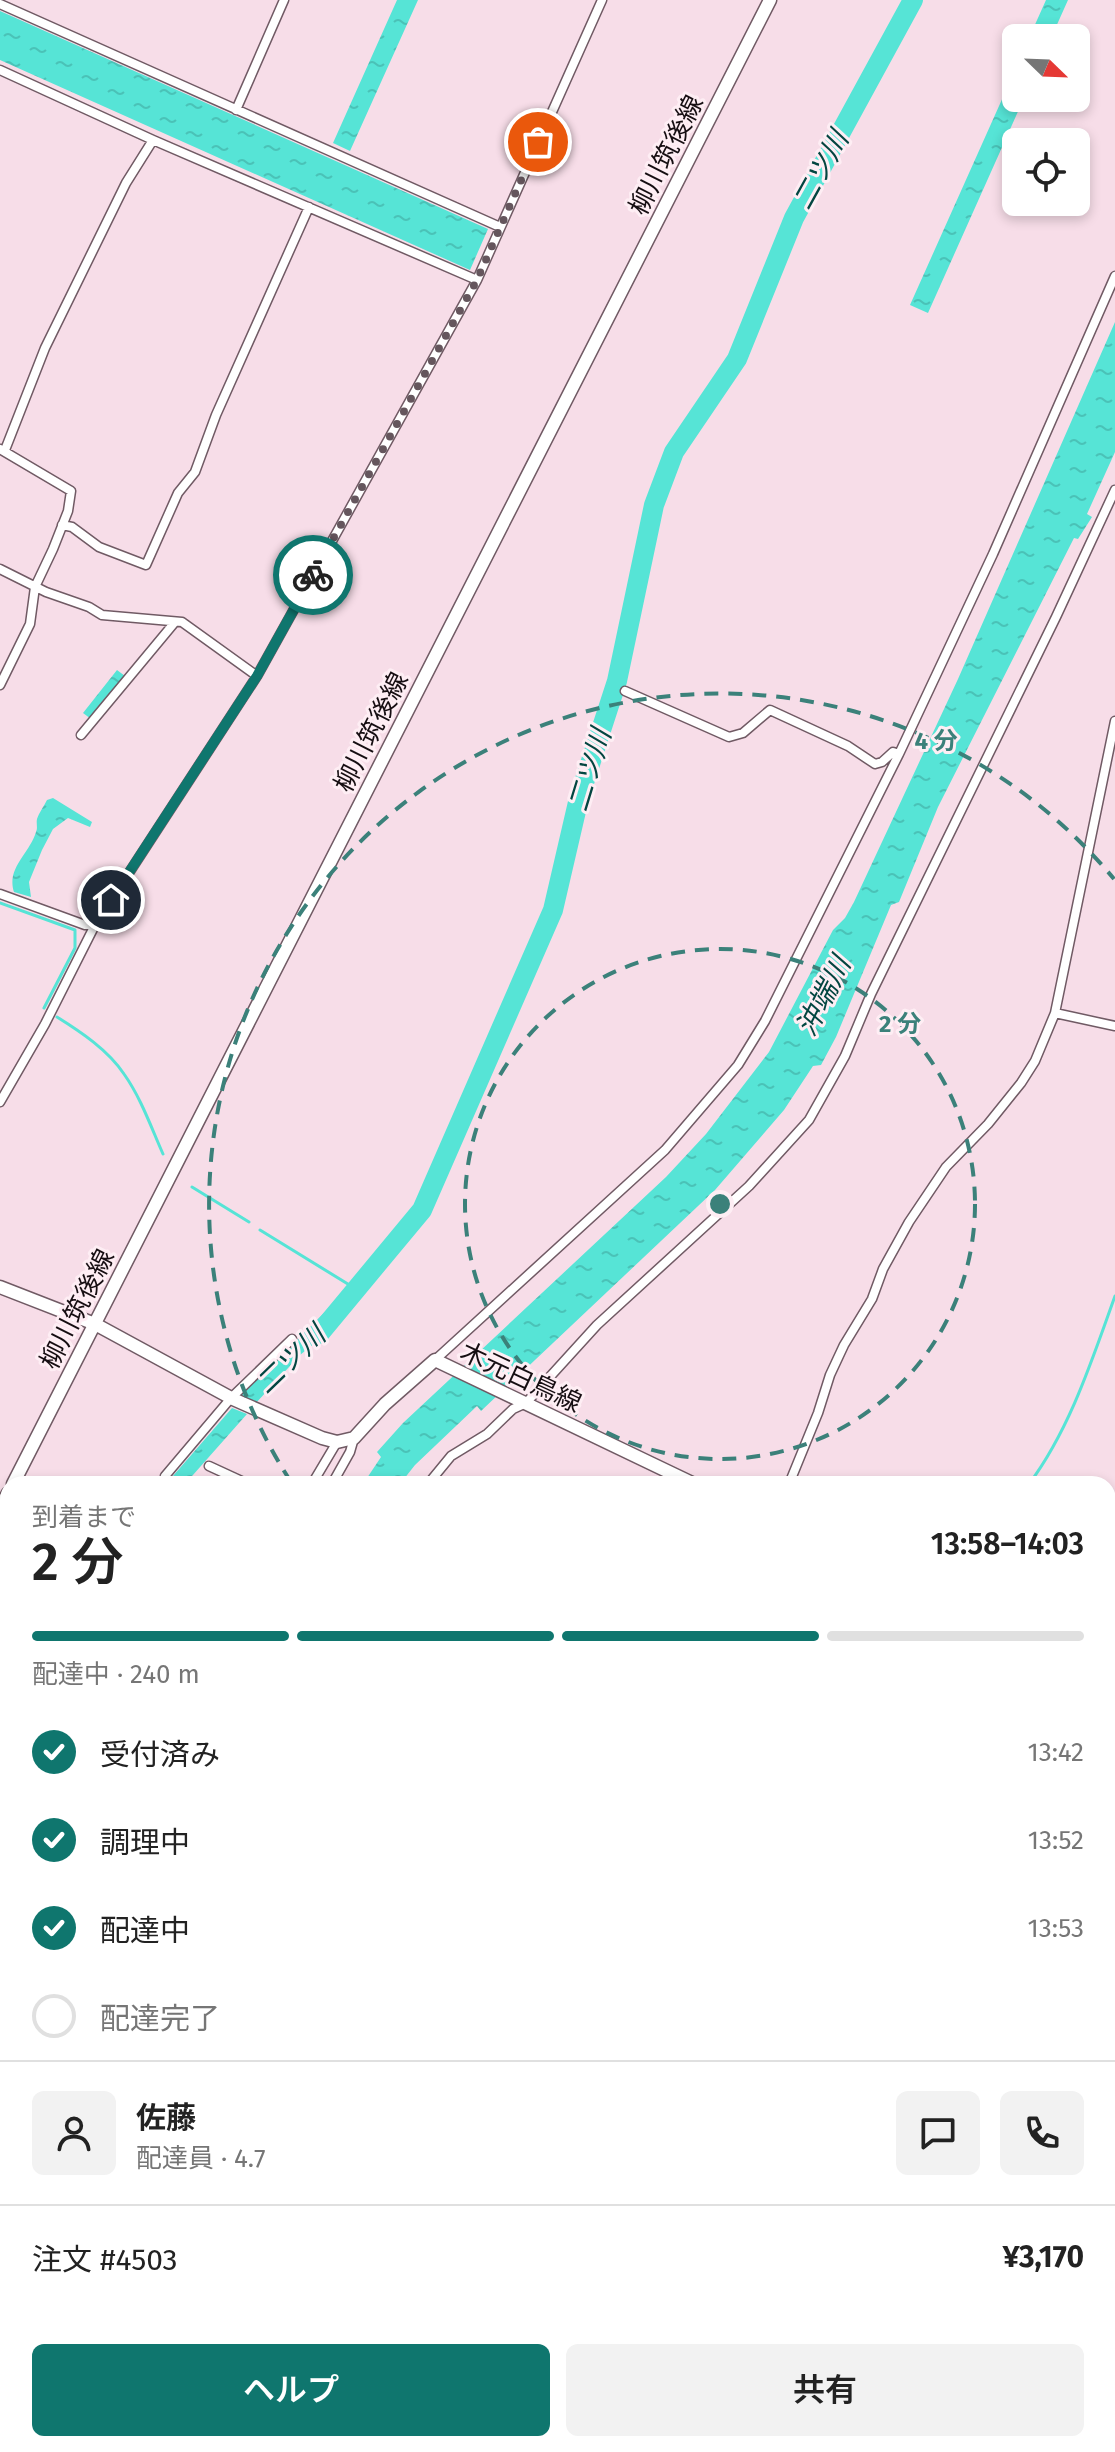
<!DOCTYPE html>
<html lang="ja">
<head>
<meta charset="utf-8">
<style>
	body { margin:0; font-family:"Fira Sans","Noto Sans JP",sans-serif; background:#f2f2f2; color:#222; height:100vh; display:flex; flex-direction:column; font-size:30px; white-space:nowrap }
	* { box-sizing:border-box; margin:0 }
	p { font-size:26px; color:#767676 }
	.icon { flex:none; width:44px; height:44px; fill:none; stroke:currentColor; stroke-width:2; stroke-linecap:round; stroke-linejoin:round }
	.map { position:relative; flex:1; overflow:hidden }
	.drawer { position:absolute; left:0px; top:1476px; width:1116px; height:976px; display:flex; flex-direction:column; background:#fff; border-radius:24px 24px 0 0; box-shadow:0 4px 12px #0003 }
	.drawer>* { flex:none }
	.needle { width:52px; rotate:113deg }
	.buttons { position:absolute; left:1002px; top:24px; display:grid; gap:16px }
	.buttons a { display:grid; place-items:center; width:88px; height:88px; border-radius:12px; background:#fff; box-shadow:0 4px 12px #0003; font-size:40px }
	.pin { position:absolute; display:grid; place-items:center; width:68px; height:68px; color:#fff; margin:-34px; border:4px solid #fff; border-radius:50%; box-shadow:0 2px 8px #0007 }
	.courier { position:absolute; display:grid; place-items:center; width:80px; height:80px; margin:-40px; border:6px solid #0f766e; border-radius:50%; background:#fff; color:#222; box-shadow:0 2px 10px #0007 }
	.headline em { font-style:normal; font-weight:600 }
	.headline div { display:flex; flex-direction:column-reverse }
	.headline { display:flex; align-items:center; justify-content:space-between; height:136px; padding:0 32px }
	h1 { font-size:52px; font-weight:600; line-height:60px }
	.bar { display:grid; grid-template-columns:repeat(4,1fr); gap:12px 8px; align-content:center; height:96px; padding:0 32px }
	.bar i { height:10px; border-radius:6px; background:#e0e0e0 }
	.bar .selected { background:#0f766e }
	.bar p { grid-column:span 4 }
	.line { display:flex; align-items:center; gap:20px; padding:0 32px; border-top:2px solid #e0e0e0 }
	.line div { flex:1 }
	.round { display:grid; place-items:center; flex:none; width:84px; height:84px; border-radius:12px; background:#f2f2f2 }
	ol { padding:0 32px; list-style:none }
	li { display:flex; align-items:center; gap:24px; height:88px }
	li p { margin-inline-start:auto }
	li .icon { padding:8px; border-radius:50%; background:#0f766e; color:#fff; stroke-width:4 }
	li:last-child { color:#767676 }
	li i { width:44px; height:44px; border:4px solid #e0e0e0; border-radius:50% }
	.cta { display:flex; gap:16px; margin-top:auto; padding:16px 32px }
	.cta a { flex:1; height:92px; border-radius:12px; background:#0f766e; color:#fff; font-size:32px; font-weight:600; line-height:92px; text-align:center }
	.cta a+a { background:#f2f2f2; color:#222 }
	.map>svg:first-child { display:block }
	.water { fill:url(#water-ripples) }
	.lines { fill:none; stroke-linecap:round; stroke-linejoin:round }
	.stream { stroke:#56e4d6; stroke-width:3 }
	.river { stroke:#56e4d6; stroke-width:20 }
	.minor-casing { stroke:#705a64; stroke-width:11 }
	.secondary-casing { stroke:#705a64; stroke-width:15 }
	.minor { stroke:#fff; stroke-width:8 }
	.secondary { stroke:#fff; stroke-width:12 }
	.done { stroke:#65565d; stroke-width:8; stroke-dasharray:0 14.4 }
	.route { stroke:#0f766e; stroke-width:10 }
	.ring { fill:none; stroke:#3b817a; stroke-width:4; stroke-dasharray:14 10 }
	.labels { text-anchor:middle; stroke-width:6; stroke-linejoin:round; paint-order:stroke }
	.street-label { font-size:26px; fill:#160e12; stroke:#feeef4 }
	.water-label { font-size:28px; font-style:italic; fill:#034641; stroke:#feeef4 }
	.centre { fill:#3b817a; stroke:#feeef4; stroke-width:4 }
	.ring-label { font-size:24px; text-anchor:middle; font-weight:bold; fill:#3b817a; stroke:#feeef4; stroke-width:6; stroke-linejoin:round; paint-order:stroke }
</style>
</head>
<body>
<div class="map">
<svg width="1115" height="2452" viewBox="0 0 1115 2452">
	<defs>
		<pattern id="water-ripples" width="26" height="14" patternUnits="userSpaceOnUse" patternTransform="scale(2)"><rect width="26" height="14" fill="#56e4d6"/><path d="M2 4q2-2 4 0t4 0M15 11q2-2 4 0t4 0" fill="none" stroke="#4ac2b7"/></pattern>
	</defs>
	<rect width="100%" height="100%" fill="#f7dde8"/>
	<!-- water -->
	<path class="water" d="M 397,0 L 418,0 L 350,151 L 333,143 Z
		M 1046,0 L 1068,0 L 1051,38 L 1029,38 Z
		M 0,11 L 488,229 L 470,270 L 0,60 Z
		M 1016,68 L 1016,98 L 1024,98 L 928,313 L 910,305 Z
		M 1115,322 L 1115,452 L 1087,514 L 1092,517 L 1078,539 L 1074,538 L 938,807 L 899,902 L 891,905 L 836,1037 L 821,1065 L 813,1066 L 784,1110 L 715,1190 L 481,1411 L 477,1406 L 415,1465 L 400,1484 L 363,1484 L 381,1457 L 377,1452 L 403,1423 L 666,1177 L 706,1134 L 769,1052 L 833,930 L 845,918 L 854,902 L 958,679 Z
		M 117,670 L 125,676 L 91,719 L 83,713 Z
		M 53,798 L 92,822 L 90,827 L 68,818 L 53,829 L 42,850 L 29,882 L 31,897 L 14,892 C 6,868 30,853 36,832 C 38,828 36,823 37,819 C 39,813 44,806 47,800 Z
		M 330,1307 L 341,1316 L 320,1339 L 300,1355 L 256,1403 L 240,1396 Z
		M 232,1408 L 247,1414 L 185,1484 L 166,1484 Z
		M 1108,1781 L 1115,1786 L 1115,1828 L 1108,1825 Z
		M 8,1828 L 8,1859 L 0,1874 L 0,1843 Z
		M 8,2133 L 8,2192 L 0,2200 L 0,2143 Z"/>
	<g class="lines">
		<!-- stream -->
		<path class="stream" d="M 0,903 L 75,930 L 75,948 L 44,1008
			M 57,1017 C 81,1032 108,1050 124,1074 C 141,1098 151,1127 163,1154
			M 192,1187 L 249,1222
			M 260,1230 L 356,1289
			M 1029,1484 C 1070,1429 1092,1360 1115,1296
			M 0,2258 L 8,2251"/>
		<!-- river -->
		<path class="river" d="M 319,1334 L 422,1210 L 553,910 L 579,798 L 617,681 L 654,505 L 674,452 L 737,359 L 794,218 L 913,0"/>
		<defs>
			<path id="minor" d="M 0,4 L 500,227
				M 0,70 L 153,140 L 477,280
				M 236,110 L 284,0
				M 0,449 L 71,491 L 68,511 L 53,549 L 35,587 L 30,624 L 0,685
				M 5,450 L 45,348 L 126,183 L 153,140
				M 62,525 L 72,527 L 99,547 L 146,565 L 178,493 L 195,472 L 216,415 L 309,207
				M 0,569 L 46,592 L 89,607 L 102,615 L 182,622 L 257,676
				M 625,691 L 729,737 L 743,733 L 770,710 L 848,746 L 875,764 L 882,762 L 893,752 L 899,754
				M 81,735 L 175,622
				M 0,894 L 85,925 L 95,925
				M 1055,1013 L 1115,1026
				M 0,1102 L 45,1024 L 95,925 L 257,676 L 477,280 L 602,0
				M 435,1360 L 665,1150 L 738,1065 L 765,1021 L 899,754 L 993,554 L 1115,276
				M 209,1466 L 248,1484
				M 165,1476 L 231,1398 L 292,1339
				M 312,1484 L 337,1442
				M 332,1484 L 350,1452 L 354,1438
				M 428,1484 L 451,1456 L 487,1434 L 513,1409 L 526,1403 L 597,1325 L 749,1186 L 809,1120 L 845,1056 L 871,994 L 1056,617 L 1115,490
				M 789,1484 L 818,1413 L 830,1375 L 844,1345 L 872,1299 L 883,1269 L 909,1222 L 946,1167 L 988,1124 L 1021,1083 L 1035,1061 L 1055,1013 L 1115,721
				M 0,2117 L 8,2110
				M 0,2231 L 8,2224
				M 1108,2263 L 1115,2266
				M 505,2444 L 519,2452
				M 383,2452 L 387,2444
				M 1020,2452 L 1024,2444"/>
			<path id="secondary" d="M 0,1287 L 95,1324 L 233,1399 L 322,1438 L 337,1442 L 354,1438 L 385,1404 L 435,1360 L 694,1484
				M 13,1484 L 770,0
				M 0,1509 L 8,1493
				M 1108,1687 L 1115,1691
				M 1108,1734 L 1115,1718
				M 769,2452 L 773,2444"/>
		</defs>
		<!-- minor casing -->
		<use href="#minor" class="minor-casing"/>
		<!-- secondary casing -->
		<use href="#secondary" class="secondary-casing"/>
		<!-- minor -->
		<use href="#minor" class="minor"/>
		<!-- secondary -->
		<use href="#secondary" class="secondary"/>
	</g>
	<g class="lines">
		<!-- done -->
		<path class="done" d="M 313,575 L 477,280 L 538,142"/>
		<!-- route -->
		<path class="route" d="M 111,900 L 257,676 L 313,575"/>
	</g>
	<!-- distance rings -->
	<g class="ring">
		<circle cx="720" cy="1204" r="255"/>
		<path d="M291 1482A511 511 0 0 1 1114 879"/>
	</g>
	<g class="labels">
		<!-- street labels -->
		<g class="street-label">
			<text transform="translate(666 155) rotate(-63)" y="9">柳川筑後線</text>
			<text transform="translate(371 732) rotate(-63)" y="9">柳川筑後線</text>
			<text transform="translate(77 1309) rotate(-63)" y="9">柳川筑後線</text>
			<text transform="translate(521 1377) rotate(25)" y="9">木元白鳥線</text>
		</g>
		<!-- water labels -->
		<g class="water-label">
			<text transform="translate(820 170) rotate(-61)" y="10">二ツ川</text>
			<text transform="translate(589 770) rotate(-73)" y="10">二ツ川</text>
			<text transform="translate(823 996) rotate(-63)" y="10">沖端川</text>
			<text transform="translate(290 1359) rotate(-44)" y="10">二ツ川</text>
		</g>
	</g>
	<circle cx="720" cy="1204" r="12" class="centre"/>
	<g class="ring-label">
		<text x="936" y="749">4 分</text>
		<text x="900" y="1032">2 分</text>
	</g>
</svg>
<div class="buttons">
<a><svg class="needle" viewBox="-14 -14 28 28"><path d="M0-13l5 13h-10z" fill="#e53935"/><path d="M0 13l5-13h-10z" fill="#767676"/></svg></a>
<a><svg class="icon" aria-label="locate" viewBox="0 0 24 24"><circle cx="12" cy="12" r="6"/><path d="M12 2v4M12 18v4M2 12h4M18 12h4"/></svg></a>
</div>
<div class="pin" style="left:538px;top:142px;background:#ea580c"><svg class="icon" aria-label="bag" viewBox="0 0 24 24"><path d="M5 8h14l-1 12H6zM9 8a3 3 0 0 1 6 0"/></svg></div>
<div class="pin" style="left:111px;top:900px;background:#1f2937"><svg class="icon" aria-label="home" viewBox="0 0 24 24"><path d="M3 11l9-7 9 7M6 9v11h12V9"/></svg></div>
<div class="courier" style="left:313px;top:575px"><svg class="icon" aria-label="bike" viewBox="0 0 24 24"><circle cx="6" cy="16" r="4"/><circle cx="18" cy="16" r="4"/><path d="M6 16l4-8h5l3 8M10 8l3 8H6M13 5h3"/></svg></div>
<section class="drawer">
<div class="headline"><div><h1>2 分</h1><p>到着まで</p></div><em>13:58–14:03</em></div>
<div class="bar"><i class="selected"></i><i class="selected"></i><i class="selected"></i><i></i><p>配達中 · 240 m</p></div>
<ol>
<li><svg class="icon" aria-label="check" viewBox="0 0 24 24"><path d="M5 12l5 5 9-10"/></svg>受付済み<p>13:42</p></li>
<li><svg class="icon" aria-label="check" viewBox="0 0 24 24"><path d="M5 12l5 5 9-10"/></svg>調理中<p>13:52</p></li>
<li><svg class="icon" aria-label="check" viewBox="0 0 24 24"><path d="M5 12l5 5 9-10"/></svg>配達中<p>13:53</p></li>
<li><i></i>配達完了</li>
</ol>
<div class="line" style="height:144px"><a class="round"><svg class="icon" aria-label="person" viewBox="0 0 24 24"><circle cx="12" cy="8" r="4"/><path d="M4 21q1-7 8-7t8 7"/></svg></a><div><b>佐藤</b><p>配達員 · 4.7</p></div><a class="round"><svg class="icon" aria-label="chat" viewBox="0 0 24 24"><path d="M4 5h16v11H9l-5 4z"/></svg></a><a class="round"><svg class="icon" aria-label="phone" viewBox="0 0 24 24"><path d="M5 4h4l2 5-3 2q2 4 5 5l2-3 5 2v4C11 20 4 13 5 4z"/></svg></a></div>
<div class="line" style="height:104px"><div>注文 #4503</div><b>¥3,170</b></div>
<div class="cta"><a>ヘルプ</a><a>共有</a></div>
</section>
</div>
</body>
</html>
